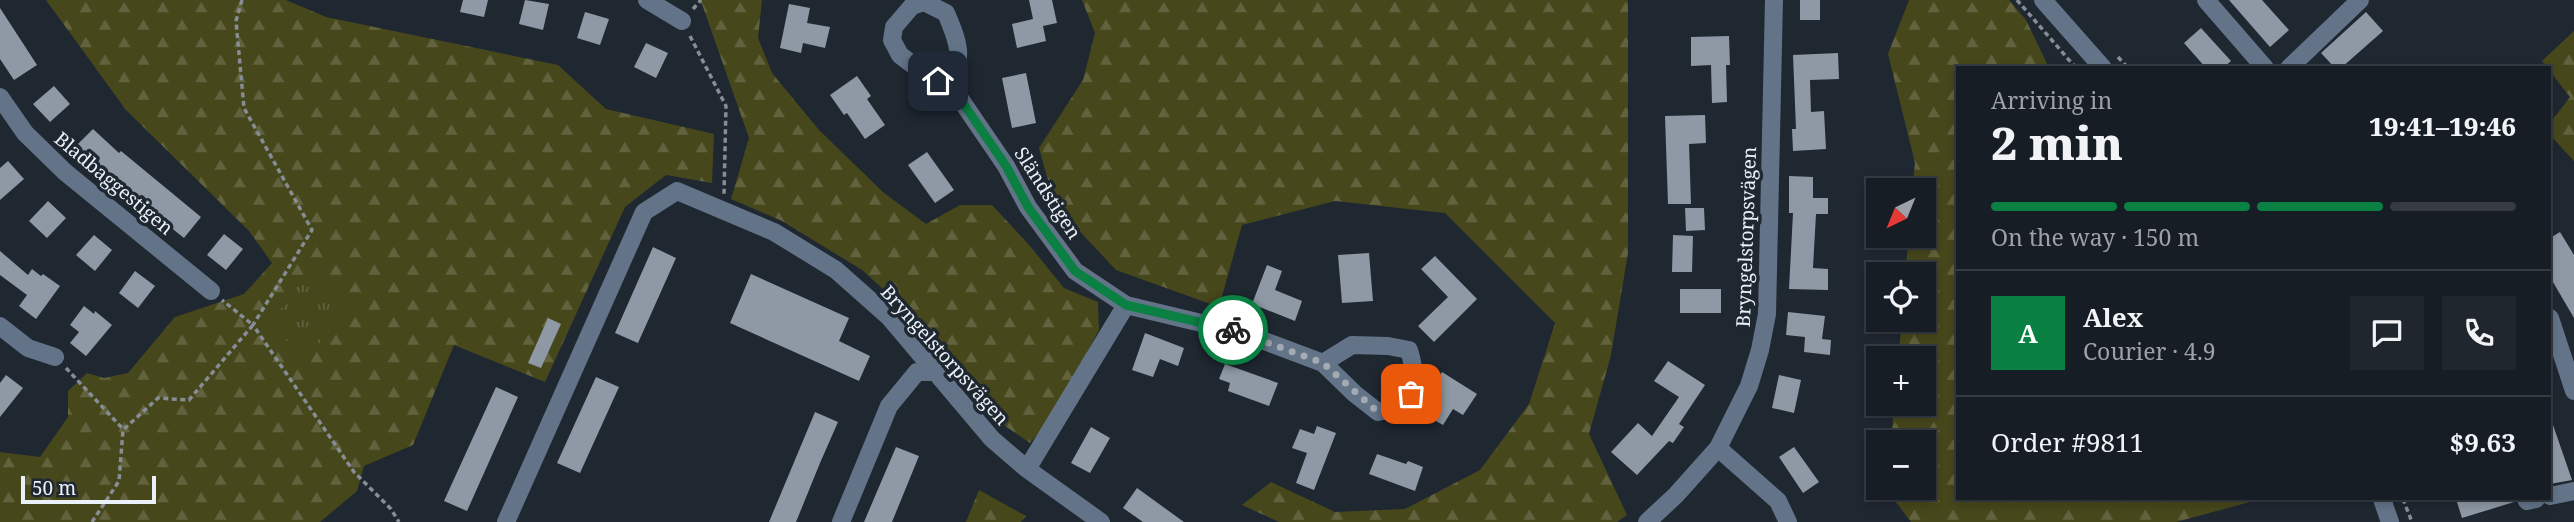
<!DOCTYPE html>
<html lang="en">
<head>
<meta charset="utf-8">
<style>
	body { margin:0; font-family:"Noto Serif",serif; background:#20262d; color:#f1f3f6; height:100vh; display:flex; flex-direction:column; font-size:26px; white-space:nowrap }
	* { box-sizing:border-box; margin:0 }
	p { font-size:23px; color:#9ea2a7 }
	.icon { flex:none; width:38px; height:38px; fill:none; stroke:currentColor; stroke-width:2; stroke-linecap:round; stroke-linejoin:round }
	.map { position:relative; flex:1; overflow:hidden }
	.sheet { position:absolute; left:1956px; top:66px; width:595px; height:434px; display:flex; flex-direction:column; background:#171d25; border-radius:0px; box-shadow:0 4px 10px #0003,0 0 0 2px #363b42 }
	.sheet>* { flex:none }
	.needle { width:46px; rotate:223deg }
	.controls { position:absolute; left:1866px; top:178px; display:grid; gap:14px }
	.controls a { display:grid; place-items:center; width:70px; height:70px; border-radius:0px; background:#171d25; box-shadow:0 4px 10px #0003,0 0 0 2px #363b42; font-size:35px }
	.scale { position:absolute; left:21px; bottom:18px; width:135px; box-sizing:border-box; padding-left:7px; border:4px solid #ebf1f8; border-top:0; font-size:19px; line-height:24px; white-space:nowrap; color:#ebf1f8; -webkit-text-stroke:5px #1f2731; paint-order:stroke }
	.pin { position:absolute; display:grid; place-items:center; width:60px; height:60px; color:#fff; margin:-30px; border-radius:14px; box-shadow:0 4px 10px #0006 }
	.courier { position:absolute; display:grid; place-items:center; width:70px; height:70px; margin:-35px; border:5px solid #0b8043; border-radius:50%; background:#fff; color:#222; box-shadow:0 2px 9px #0007 }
	.head em { font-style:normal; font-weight:800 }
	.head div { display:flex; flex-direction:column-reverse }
	.head { display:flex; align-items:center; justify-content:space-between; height:119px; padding:0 35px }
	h1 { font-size:46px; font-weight:800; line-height:52px }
	.bar { display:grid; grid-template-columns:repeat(4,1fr); gap:10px 7px; align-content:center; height:84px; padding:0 35px }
	.bar i { height:9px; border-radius:5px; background:#363b42 }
	.bar .selected { background:#0b8043 }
	.bar p { grid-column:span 4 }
	.line { display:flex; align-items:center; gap:18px; padding:0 35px; border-top:2px solid #363b42 }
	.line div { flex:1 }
	.round { display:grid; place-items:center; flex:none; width:74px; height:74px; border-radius:0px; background:#20262d }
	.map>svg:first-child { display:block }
	.forest { fill:url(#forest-firs) }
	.park { fill:url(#park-tufts) }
	.building { fill:#8e99a5 }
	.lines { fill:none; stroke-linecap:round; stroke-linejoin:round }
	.path { stroke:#868d95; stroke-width:3.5; stroke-dasharray:5 3.5; stroke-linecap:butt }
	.minor { stroke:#637489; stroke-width:18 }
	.done { stroke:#a4aab2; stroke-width:7; stroke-dasharray:0 12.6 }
	.route { stroke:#0b8043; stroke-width:9 }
	.labels { text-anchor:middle; stroke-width:7; stroke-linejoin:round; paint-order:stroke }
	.street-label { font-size:19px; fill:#ebf1f8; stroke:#1f2731 }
</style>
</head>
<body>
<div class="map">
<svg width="2574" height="522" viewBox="0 0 2574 522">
	<defs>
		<pattern id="forest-firs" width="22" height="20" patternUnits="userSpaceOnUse" patternTransform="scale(1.75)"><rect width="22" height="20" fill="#47471c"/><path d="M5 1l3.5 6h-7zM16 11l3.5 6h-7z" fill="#62623e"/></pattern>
		<pattern id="park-tufts" width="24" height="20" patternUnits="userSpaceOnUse" patternTransform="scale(1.75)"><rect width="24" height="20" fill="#47471c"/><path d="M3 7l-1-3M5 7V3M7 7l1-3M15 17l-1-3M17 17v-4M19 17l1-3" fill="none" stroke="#62623e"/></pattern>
	</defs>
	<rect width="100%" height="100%" fill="#1f2731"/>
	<!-- forest -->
	<path class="forest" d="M 46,0 L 286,0 L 326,17 L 558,65 L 606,109 L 714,134 L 712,183 L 666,175 L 625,207 L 545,382 L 454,345 L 413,445 L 364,466 L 357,491 L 320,522 L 0,522 L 0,452 L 40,457 L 68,417 L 68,391 L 87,373 L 104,378 L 128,373 L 175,317 L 244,294 L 272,263 L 249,231 L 126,110 Z
		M 697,0 L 762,0 L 758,38 L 772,73 L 819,130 L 884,193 L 926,224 L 960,205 L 992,205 L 1030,246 L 1064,288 L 1098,302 L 1099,330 L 1053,417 L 1030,443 L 1005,426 L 916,319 L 862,270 L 782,221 L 731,199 L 749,138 L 702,4 Z
		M 1082,0 L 1628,0 L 1628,253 L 1611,355 L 1589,434 L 1627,515 L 1617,522 L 1279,522 L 1242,505 L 1271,482 L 1335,512 L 1405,509 L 1480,470 L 1529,404 L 1555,323 L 1445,213 L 1335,201 L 1242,225 L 1219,307 L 1116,270 L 1055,205 L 1039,148 L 1083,80 L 1095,33 Z
		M 1909,0 L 2009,0 L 2026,20 L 2049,68 L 1958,68 L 1958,499 L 2261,499 L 2176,522 L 1911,522 L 1886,489 L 1923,488 L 1923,443 L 1891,443 L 1894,404 L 1923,404 L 1923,359 L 1898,359 L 1902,320 L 1923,320 L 1923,275 L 1905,275 L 1909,236 L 1923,236 L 1923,191 L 1912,191 L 1915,163 L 1888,54 Z
		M 2574,31 L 2574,161 L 2550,135 L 2550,123 L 2570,97 L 2542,61 Z
		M 979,490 L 1026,516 L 1021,522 L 966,522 Z"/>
	<!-- park -->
	<path class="park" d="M 308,270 L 350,299 L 310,357 L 268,328 Z"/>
	<!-- building -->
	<path class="building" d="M 463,0 L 488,0 L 484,17 L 460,12 Z
		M 525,0 L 549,4 L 543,30 L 519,24 Z
		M 1029,0 L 1052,0 L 1057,23 L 1043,26 L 1046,41 L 1017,48 L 1012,24 L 1033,19 Z
		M 1800,0 L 1820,0 L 1820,20 L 1800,20 Z
		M 2229,0 L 2262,0 L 2289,30 L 2270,47 Z
		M 789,4 L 810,8 L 807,23 L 830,27 L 825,48 L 803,43 L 801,53 L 780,48 Z
		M 0,8 L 37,65 L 14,80 L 0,59 Z
		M 585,12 L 609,19 L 600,45 L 577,38 Z
		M 2366,12 L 2383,31 L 2341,68 L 2335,68 L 2321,53 Z
		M 2201,28 L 2231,61 L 2223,68 L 2206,68 L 2184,43 Z
		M 1729,36 L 1730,65 L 1726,65 L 1727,102 L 1712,103 L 1711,65 L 1691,66 L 1691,37 Z
		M 646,43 L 668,53 L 656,78 L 634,67 Z
		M 1838,53 L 1839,79 L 1810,80 L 1811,112 L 1824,111 L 1826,149 L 1793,151 L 1792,129 L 1796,129 L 1793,55 Z
		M 1026,73 L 1036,123 L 1012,128 L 1002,78 Z
		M 857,76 L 871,96 L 867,99 L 885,125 L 865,139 L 847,113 L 844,115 L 830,95 Z
		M 54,86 L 70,104 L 50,122 L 33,104 Z
		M 1705,115 L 1706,143 L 1689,144 L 1691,204 L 1668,204 L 1665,116 Z
		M 93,129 L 119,153 L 121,151 L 201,217 L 184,238 L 92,165 L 74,148 Z
		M 927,152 L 954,190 L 935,203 L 908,165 Z
		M 8,161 L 24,179 L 0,200 L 0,168 Z
		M 1789,176 L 1813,177 L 1813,198 L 1828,198 L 1828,214 L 1816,214 L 1813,268 L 1828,269 L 1828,290 L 1789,289 L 1793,213 L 1789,213 Z
		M 48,201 L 66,218 L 47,238 L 29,221 Z
		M 1685,208 L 1704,208 L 1705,230 L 1686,231 Z
		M 2560,232 L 2574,255 L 2574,318 L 2550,277 L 2550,238 Z
		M 224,234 L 243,249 L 226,270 L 207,255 Z
		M 94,235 L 112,250 L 95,271 L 76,255 Z
		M 1673,235 L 1693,236 L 1692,272 L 1672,272 Z
		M 653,247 L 676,258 L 638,343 L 615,333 Z
		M 0,251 L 28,275 L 32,269 L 41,276 L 43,274 L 60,286 L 36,319 L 19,306 L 27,295 L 0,275 Z
		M 1369,253 L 1373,301 L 1342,303 L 1338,255 Z
		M 1435,256 L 1477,299 L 1434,342 L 1418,326 L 1448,297 L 1421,269 Z
		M 1267,265 L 1282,271 L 1275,290 L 1302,301 L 1295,321 L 1252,304 Z
		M 135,271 L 155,286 L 138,308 L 119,293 Z
		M 751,274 L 849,318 L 839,341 L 870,356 L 859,381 L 730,323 Z
		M 1680,289 L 1721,289 L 1721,313 L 1680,313 Z
		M 84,306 L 94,314 L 95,311 L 112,325 L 86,356 L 70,343 L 79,332 L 70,325 Z
		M 1788,312 L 1825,316 L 1822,339 L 1831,340 L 1830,355 L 1804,352 L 1805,337 L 1786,335 Z
		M 548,318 L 561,324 L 541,368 L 528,363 Z
		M 1145,333 L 1184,348 L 1178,366 L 1160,359 L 1153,377 L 1132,370 Z
		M 1668,361 L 1705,385 L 1679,424 L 1684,427 L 1673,443 L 1669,441 L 1637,475 L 1611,452 L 1638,423 L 1652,436 L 1679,397 L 1654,381 Z
		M 1225,364 L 1278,383 L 1269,406 L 1228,391 L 1230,383 L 1219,379 Z
		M 1442,372 L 1477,394 L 1463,415 L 1453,409 L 1443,425 L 1424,414 L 1435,397 L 1429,393 Z
		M 6,375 L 23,388 L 0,417 L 0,383 Z
		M 1779,375 L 1801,380 L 1794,413 L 1772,408 Z
		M 596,377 L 619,387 L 580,473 L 557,463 Z
		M 496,387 L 518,397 L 467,511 L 444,501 Z
		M 815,412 L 838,422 L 820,463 L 796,522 L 769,522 Z
		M 2550,422 L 2552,422 L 2572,480 L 2550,484 Z
		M 1317,426 L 1336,433 L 1314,490 L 1296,483 L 1307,453 L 1292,448 L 1300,429 L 1314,434 Z
		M 1091,427 L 1110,438 L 1090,473 L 1071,463 Z
		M 896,447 L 919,456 L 892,522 L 864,522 Z
		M 1794,447 L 1819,482 L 1803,493 L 1779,457 Z
		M 1377,454 L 1406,464 L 1408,461 L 1423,467 L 1415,491 L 1369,474 Z
		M 1137,488 L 1184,522 L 1143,522 L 1123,508 Z
		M 2456,499 L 2513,499 L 2514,502 L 2462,518 Z"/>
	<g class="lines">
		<!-- path -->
		<path class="path" d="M 242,0 L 236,21 L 244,108 L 312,230 L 253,325 L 354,472 L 391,509 L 399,522
			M 2017,0 L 2076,68
			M 693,9 L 701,0
			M 690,36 L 726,106 L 724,194
			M 2118,57 L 2128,68
			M 66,368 L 123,429
			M 2403,499 L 2412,522
			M 92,522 L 119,481 L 123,430 L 158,398 L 189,400 L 253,325 L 222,300"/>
		<!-- minor -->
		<path class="minor" d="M 647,0 L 682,21
			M 2043,0 L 2103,68
			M 2206,0 L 2265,68
			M 2289,68 L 2360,0
			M 952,87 C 962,53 960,46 946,13 L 924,2 L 912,6 L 894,27 L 892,40 L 900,55 L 925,74 L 952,87 L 1006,166 L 1028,207 L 1075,271 L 1126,305 L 1243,333 L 1323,363 L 1355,394 L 1378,412 C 1416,405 1419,383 1409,350 L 1388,346 L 1352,345 L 1323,363
			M 0,97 L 25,133 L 65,172 L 211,291
			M 2550,318 L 2574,391
			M 0,326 L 28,348 L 55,357
			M 1718,448 L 1778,501 L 1788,522
			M 1027,469 L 1126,305
			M 2550,496 L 2574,491
			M 2382,499 L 2390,522
			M 2526,499 L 2527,501 L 2536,499
			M 506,522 L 644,212 L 677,191 L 774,232 L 836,270 L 889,317 L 992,439 L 1027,469 L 1101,522
			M 841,522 L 889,406 L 917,372 L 936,372
			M 1647,522 L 1676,495 L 1718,448 L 1749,386 L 1760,350 L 1767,314 L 1774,0"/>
	</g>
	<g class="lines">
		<!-- done -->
		<path class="done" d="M 1233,330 L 1323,363 L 1378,412 L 1395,409 L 1411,394"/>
		<!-- route -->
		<path class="route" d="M 938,81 L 952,87 L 1006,166 L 1028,207 L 1075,271 L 1126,305 L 1233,330"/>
	</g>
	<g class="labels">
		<!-- street labels -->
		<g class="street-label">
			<text transform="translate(114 183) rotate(40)" y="7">Bladbaggestigen</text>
			<text transform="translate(1048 193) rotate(57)" y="7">Sländstigen</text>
			<text transform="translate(1746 237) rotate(-88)" y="7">Bryngelstorpsvägen</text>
			<text transform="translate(945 355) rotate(48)" y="7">Bryngelstorpsvägen</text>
		</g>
	</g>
</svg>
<div class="controls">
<a><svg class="needle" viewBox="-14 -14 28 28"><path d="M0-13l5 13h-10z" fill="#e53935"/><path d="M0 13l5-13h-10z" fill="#9ea2a7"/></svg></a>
<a><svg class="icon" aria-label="locate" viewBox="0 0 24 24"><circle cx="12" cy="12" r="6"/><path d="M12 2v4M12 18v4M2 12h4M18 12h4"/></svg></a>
<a>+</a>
<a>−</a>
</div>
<div class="scale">50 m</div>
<div class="pin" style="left:1411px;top:394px;background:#ea580c"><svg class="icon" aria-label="bag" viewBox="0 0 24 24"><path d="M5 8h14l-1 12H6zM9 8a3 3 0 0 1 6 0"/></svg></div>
<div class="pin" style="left:938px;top:81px;background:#1f2937"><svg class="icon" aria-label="home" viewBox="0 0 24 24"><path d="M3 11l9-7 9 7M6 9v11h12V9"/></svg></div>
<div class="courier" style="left:1233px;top:330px"><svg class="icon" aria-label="bike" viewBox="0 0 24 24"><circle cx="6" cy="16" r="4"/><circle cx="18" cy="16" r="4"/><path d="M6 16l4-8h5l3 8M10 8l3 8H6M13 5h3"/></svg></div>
<section class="sheet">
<div class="head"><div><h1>2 min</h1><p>Arriving in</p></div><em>19:41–19:46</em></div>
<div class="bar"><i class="selected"></i><i class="selected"></i><i class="selected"></i><i></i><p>On the way · 150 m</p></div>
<div class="line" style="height:126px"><b class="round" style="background:#0b8043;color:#fff">A</b><div><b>Alex</b><p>Courier · 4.9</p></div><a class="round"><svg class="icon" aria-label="chat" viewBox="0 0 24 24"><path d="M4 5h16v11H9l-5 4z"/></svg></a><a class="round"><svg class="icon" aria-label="phone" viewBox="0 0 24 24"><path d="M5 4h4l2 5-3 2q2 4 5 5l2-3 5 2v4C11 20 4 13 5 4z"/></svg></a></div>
<div class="line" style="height:91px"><div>Order #9811</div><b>$9.63</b></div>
</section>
</div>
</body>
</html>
